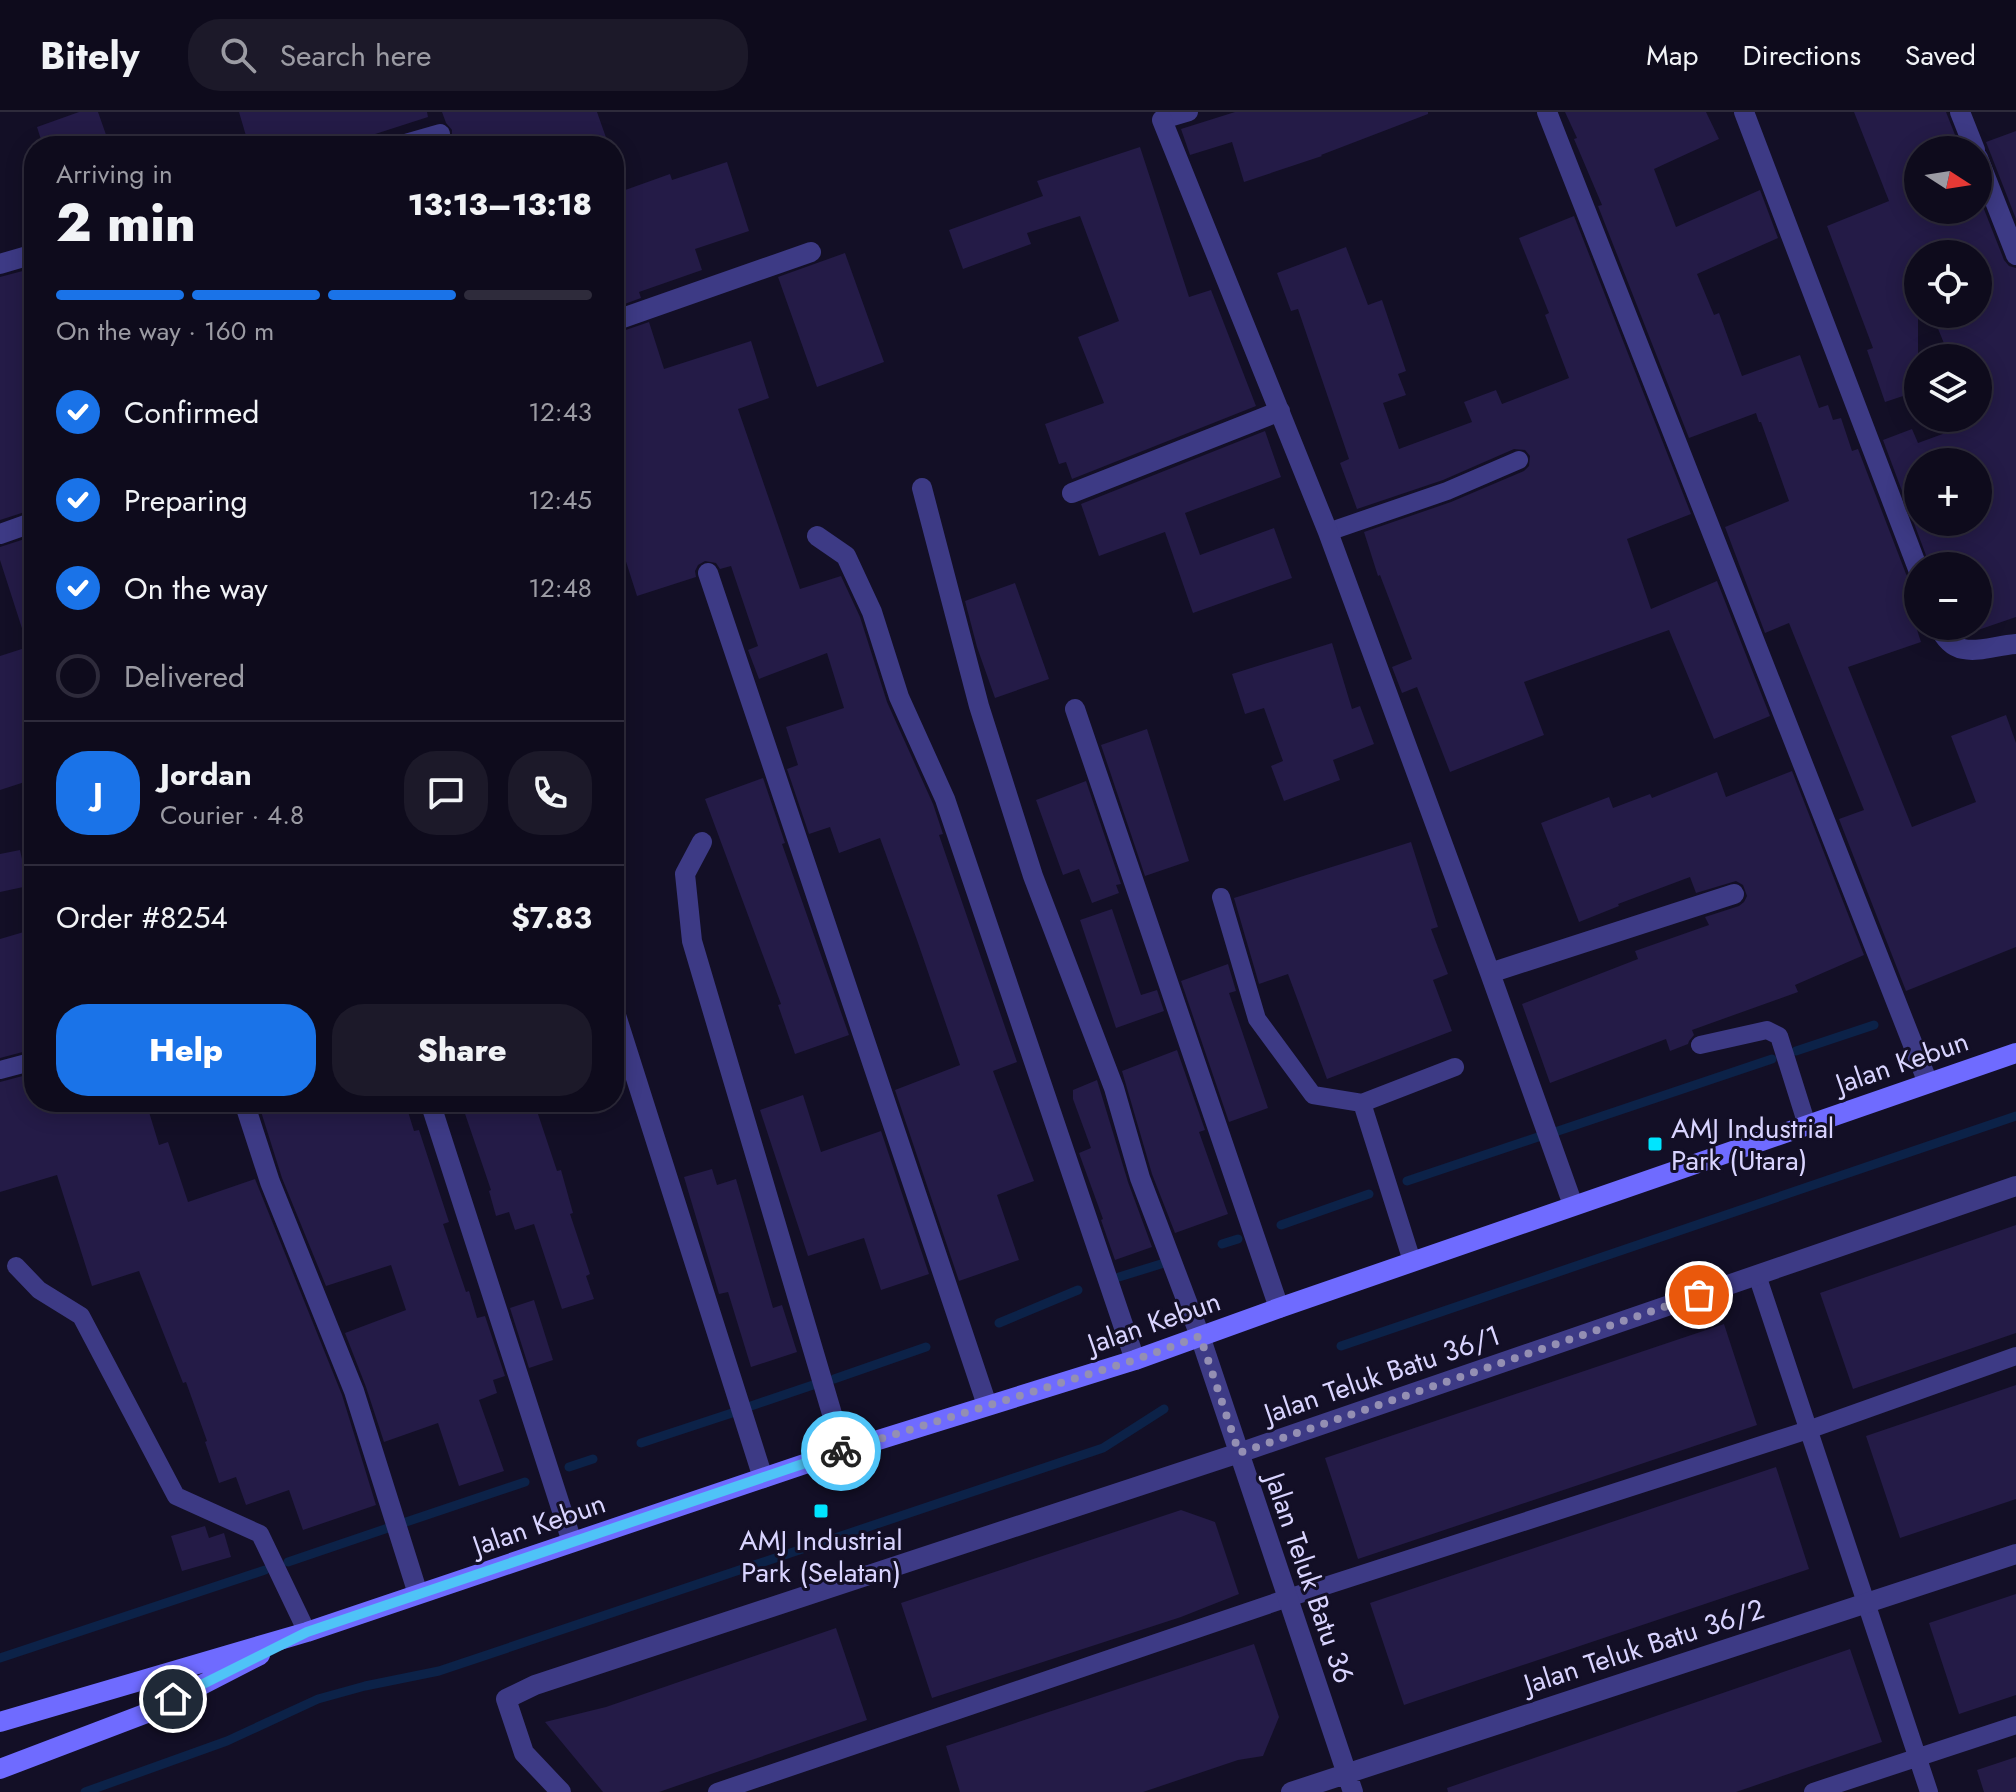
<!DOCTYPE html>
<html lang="en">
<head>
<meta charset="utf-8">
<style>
	body { margin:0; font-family:Jost,sans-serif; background:#1c1929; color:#f1f3f6; height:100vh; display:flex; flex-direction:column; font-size:30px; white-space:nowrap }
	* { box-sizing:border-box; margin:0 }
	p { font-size:26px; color:#9b9ba3 }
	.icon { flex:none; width:44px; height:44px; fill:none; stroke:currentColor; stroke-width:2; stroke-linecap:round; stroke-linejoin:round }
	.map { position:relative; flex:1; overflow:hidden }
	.side { position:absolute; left:24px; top:24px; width:600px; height:976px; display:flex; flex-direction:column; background:#0e0b1c; border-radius:32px; box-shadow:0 4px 20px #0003,0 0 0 2px #2e2b3b }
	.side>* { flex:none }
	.needle { width:52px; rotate:102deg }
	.controls { position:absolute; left:1904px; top:24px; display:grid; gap:16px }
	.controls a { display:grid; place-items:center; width:88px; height:88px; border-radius:50%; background:#0e0b1c; box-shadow:0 4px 20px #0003,0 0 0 2px #2e2b3b; font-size:40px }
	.pin { position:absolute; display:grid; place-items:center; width:68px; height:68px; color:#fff; margin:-34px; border:4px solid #fff; border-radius:50%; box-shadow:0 2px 8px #0007 }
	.courier { position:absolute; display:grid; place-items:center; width:80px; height:80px; margin:-40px; border:6px solid #4fc3f7; border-radius:50%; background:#fff; color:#222; box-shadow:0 2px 10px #0007 }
	.headline em { font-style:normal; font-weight:800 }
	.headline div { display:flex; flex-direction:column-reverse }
	.headline { display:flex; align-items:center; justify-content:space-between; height:136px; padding:0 32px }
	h1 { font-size:52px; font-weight:800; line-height:60px }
	.bar { display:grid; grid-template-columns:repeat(4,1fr); gap:12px 8px; align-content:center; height:96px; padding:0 32px }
	.bar i { height:10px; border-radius:6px; background:#2e2b3b }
	.bar .current { background:#1a73e8 }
	.bar p { grid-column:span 4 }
	.line { display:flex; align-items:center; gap:20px; padding:0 32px; border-top:2px solid #2e2b3b }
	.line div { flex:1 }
	.round { display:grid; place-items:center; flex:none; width:84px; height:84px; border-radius:32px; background:#1c1929 }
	ol { padding:0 32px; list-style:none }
	li { display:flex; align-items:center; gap:24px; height:88px }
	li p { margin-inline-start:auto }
	li .icon { padding:8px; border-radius:50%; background:#1a73e8; color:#fff; stroke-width:4 }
	li:last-child { color:#9b9ba3 }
	li i { width:44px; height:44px; border:4px solid #2e2b3b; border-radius:50% }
	.cta { display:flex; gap:16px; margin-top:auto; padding:16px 32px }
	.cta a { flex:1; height:92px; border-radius:32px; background:#1a73e8; color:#fff; font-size:32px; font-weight:800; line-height:92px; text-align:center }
	.cta a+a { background:#1c1929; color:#f1f3f6 }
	header { display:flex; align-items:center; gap:48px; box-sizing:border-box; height:112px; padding:0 40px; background:#0e0b1c; border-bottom:2px solid #2e2b3b }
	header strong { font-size:38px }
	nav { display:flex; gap:44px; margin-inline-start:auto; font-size:28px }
	.search { width:560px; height:72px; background:#1c1929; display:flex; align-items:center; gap:20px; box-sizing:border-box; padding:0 28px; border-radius:32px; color:#9b9ba3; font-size:30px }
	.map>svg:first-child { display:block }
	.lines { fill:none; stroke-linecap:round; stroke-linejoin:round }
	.stream { stroke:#0c2248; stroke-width:9 }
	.building { fill:#241b47; fill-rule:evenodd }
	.lane { stroke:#3d3a85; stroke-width:18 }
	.street { stroke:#3d3a85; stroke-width:20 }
	.secondary { stroke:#6f6bff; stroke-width:20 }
	.done { stroke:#948fb3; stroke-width:8; stroke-dasharray:0 14.4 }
	.route { stroke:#4fc3f7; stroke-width:10 }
	.poi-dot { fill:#00e5ff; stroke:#130f26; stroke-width:3 }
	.labels { text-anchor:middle; stroke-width:6; stroke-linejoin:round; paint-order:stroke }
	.street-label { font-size:28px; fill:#d9d4ff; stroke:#130f26 }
	.poi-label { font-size:28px; fill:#d9d4ff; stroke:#130f26; text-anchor:start }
</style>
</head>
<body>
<header>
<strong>Bitely</strong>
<div class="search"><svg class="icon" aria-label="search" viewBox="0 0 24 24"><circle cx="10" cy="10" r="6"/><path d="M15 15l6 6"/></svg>Search here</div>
<nav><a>Map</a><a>Directions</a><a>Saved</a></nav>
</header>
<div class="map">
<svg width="2016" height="1680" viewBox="0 0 2016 1680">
	<rect width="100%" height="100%" fill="#130f26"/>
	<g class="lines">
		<!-- stream -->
		<path class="stream" d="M 1796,939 L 1874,913
			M 1558,1019 L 1772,947
			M 1407,1069 L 1541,1024
			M 1281,1113 L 1369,1082
			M 1222,1132 L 1238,1127
			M 1119,1165 L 1161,1152
			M 999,1211 L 1078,1178
			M 1341,1234 L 2016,1004
			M 834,1267 L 926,1235
			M 751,1294 L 813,1273
			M 641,1331 L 735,1300
			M 569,1355 L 593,1347
			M 406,1410 L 525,1370
			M 288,1450 L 388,1416
			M 0,1546 L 265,1458
			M 85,1680 L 227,1629 L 318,1587 L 365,1574 L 439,1559 L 1103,1336 L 1164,1297"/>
	</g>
	<!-- building -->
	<path class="building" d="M 79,0 L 98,0 L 110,34 L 43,34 L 37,15 Z
		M 239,0 L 427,0 L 428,5 L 338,34 L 249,34 Z
		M 442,0 L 597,0 L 609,34 L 454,34 L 452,27 L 452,18 L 446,11 Z
		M 1235,0 L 1428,0 L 1428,2 L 1321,43 L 1322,44 L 1244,70 L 1232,30 L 1190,43 L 1181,17 Z
		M 1565,0 L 1706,0 L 1719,27 L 1654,57 L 1676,115 L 1760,78 L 1778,126 L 1697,162 L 1714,203 L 1719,201 L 1742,264 L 1800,243 L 1819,296 L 1828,293 L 1833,308 L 1841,306 L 1852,339 L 1858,337 L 1906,462 L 1910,468 L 1918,470 L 1918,482 L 1906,484 L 1921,530 L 1848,555 L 1912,715 L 1976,690 L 1951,624 L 2006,603 L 2016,631 L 2016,835 L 1906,879 L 1839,707 L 1864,698 L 1789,511 L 1765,521 L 1725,415 L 1789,389 L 1761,310 L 1759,310 L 1756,301 L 1689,326 L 1598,94 L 1602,93 L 1574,27 L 1577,26 Z
		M 1854,0 L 1946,0 L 1961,38 L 1918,38 L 1918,98 L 1978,98 L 1978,82 L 2004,148 L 2009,154 L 2016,156 L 2016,505 L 1978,518 L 1978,454 L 1930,454 L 1883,328 L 1912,317 L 1918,331 L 1978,309 L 1978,246 L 1950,246 L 1932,202 L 1978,202 L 1978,142 L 1918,142 L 1918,279 L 1885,290 L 1867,238 L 1873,236 L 1827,114 L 1889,89 ZM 1918,350 L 1978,350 L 1978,410 L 1918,410 Z
		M 2016,19 L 2016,107 L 1986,30 Z
		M 1140,35 L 1189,185 L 1211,178 L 1256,294 L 1072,367 L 1066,350 L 1059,352 L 1045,312 L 1104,291 L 1078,225 L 1119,209 L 1080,104 L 1027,121 L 1031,132 L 963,157 L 949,118 L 1043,84 L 1037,69 Z
		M 727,50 L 749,119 L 695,137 L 702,158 L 639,180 L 641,186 L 619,194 L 617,188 L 614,189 L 614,82 L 670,62 L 672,68 Z
		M 1574,104 L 1691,402 L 1627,427 L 1651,497 L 1717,469 L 1770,604 L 1714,627 L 1669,518 L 1524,570 L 1544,623 L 1450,660 L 1417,575 L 1402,581 L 1392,555 L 1412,547 L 1380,463 L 1378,464 L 1364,420 L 1451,390 L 1524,359 L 1529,354 L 1530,344 L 1525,338 L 1514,337 L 1443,368 L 1357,397 L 1340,351 L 1349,347 L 1298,197 L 1291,199 L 1277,161 L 1346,135 L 1368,193 L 1382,188 L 1406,259 L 1398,262 L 1406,283 L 1383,291 L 1399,337 L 1472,310 L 1464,290 L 1496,278 L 1502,292 L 1569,266 L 1545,203 L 1549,201 L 1519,126 Z
		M 845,141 L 884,250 L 817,275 L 778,165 Z
		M 34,156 L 34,397 L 0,408 L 0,165 Z
		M 649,210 L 664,257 L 751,229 L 769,286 L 738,297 L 800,477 L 841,464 L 860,505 L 887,590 L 933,692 L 943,722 L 939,723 L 1017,950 L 993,959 L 1034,1069 L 997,1083 L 1019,1148 L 959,1169 L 895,978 L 960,953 L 917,828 L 880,726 L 839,741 L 830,715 L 809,722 L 787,657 L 798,653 L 786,615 L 844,596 L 827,541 L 759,567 L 748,538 L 758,534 L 731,454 L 720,457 L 716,451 L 705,449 L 698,453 L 695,459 L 696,465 L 637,484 L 614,412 L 614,222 Z
		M 1265,319 L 1281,365 L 1185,401 L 1200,443 L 1274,416 L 1292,466 L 1193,501 L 1165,420 L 1099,444 L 1081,392 Z
		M 34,424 L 34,667 L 0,678 L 0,544 L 28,535 L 0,448 L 0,435 Z
		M 1015,471 L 1049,567 L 995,586 L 977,535 L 965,489 Z
		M 1332,531 L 1352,597 L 1360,594 L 1374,632 L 1333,648 L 1340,668 L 1284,689 L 1271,654 L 1283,649 L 1264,596 L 1245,602 L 1232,562 Z
		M 1147,617 L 1189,749 L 1145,764 L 1101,633 Z
		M 1792,659 L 1864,843 L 1795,873 L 1798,880 L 1692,918 L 1694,923 L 1689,929 L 1688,932 L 1670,939 L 1666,927 L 1550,971 L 1522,892 L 1638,847 L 1635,839 L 1709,813 L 1705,805 L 1739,794 L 1744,790 L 1747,784 L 1743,773 L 1736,769 L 1696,781 L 1690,765 L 1618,792 L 1619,794 L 1579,810 L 1541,711 L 1609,685 L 1613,696 L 1650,682 L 1652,686 L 1717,660 L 1726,685 Z
		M 763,666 L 785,731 L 782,732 L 849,923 L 795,942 L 778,893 L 781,892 L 705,687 Z
		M 1086,669 L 1121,772 L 1116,773 L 1119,781 L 1092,791 L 1079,757 L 1063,763 L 1036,688 Z
		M 1411,730 L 1438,815 L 1431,817 L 1448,862 L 1433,868 L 1452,919 L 1327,967 L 1288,862 L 1259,872 L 1234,786 Z
		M 20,738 L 28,774 L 0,780 L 0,742 Z
		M 1112,797 L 1141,883 L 1157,878 L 1164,899 L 1116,916 L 1080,808 Z
		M 34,817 L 34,937 L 0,946 L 0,827 Z
		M 1228,852 L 1236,879 L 1229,881 L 1268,996 L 1229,1010 L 1181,869 Z
		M 1177,938 L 1205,1018 L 1199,1020 L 1228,1102 L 1175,1121 L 1152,1062 L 1122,959 Z
		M 34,961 L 34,990 L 146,990 L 159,1033 L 168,1030 L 188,1090 L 255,1067 L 342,1283 L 376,1393 L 303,1418 L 289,1378 L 246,1393 L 236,1365 L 219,1371 L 205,1330 L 207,1329 L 186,1270 L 183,1271 L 139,1159 L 92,1174 L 57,1063 L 0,1080 L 0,970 Z
		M 1097,968 L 1128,1070 L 1152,1135 L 1115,1148 L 1101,1108 L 1103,1107 L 1079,1041 L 1091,1036 L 1073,987 L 1073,978 Z
		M 803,983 L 821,1040 L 881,1019 L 929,1162 L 881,1178 L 864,1126 L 808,1144 L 760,998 Z
		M 258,990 L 405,990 L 414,1019 L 419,1018 L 449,1110 L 443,1112 L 466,1180 L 469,1179 L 477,1206 L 485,1204 L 505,1264 L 493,1268 L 497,1281 L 479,1288 L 504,1359 L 459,1374 L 438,1311 L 384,1330 L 366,1275 L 345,1221 L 406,1198 L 391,1153 L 326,1174 L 282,1066 Z
		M 461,990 L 534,990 L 557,1059 L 561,1058 L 573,1101 L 570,1102 L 590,1162 L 586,1164 L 594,1187 L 562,1197 L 534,1112 L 515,1118 L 509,1100 L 496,1104 L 489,1079 L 491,1078 Z
		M 712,1057 L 717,1073 L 736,1067 L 773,1196 L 782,1193 L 797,1240 L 751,1255 L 728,1180 L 719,1182 L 684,1065 Z
		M 2016,1113 L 2016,1221 L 1853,1277 L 1820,1181 Z
		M 534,1188 L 553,1248 L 529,1256 L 510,1196 Z
		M 1724,1212 L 1757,1313 L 1358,1447 L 1325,1346 Z
		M 2016,1273 L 2016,1387 L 1900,1426 L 1866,1324 Z
		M 1776,1355 L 1809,1457 L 1404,1593 L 1370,1491 Z
		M 1181,1398 L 1215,1410 L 1239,1482 L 1181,1505 L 932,1586 L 901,1491 Z
		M 205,1414 L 209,1426 L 224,1421 L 231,1445 L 182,1459 L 171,1424 Z
		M 2016,1482 L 2016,1583 L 1959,1602 L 1929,1511 Z
		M 836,1516 L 867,1608 L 659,1680 L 603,1680 L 545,1610 L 606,1595 Z
		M 1254,1532 L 1279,1605 L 1263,1644 L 1238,1648 L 1143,1680 L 960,1680 L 946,1634 Z
		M 1850,1537 L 1882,1630 L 1736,1680 L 1448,1680 L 1447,1676 Z
		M 2016,1645 L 2016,1680 L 1984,1680 L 1977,1658 Z"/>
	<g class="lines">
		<!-- lane -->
		<path class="lane" d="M 1162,8 L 1189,0
			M 1328,420 L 1447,379 L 1519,348
			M 1221,785 L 1257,907 L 1313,983 L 1362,991
			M 1700,933 L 1767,918 L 1779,924 L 1807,1013
			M 0,958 L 34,949
			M 1412,1149 L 1362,991 L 1455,955
			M 16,1154 L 39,1178 L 81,1204 L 176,1384 L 260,1422 L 307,1520
			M 1757,1163 L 1929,1680
			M 717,1680 L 1288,1486 L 1808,1318 L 2016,1244
			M 1813,1680 L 2016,1613"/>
		<!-- street -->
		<path class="street" d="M 1547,0 L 1928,971
			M 1744,0 L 1918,457
			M 1960,0 L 1975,38
			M 1162,8 L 1328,420 L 1490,861 L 1573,1093
			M 398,34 L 440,22
			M 1978,46 L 2016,143
			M 0,152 L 34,142
			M 614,209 L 811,140
			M 922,376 L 979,594 L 1033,764 L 1114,976 L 1140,1066 L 1200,1224 L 1353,1680
			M 1072,381 L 1280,299
			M 0,422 L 34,410
			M 817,424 L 846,444 L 872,500 L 899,585 L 945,687 L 1135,1248
			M 708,461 L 987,1293
			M 1939,514 C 1955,552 1986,534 2016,532
			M 1075,597 L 1279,1196
			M 702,730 L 685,762 L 692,829 L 843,1339
			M 1490,861 L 1734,782
			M 614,897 L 763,1366
			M 244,990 L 270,1070 L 354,1279 L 418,1482
			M 430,990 L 572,1430
			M 561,1680 L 524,1641 L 506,1587 L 535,1573 L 1239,1341 L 2016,1074
			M 1291,1680 L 2016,1442"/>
		<!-- secondary -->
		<path class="secondary" d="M 0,1610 L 307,1520 L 843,1339 L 1135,1248 L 1279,1196 L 2016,941
			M 0,1657 L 147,1601 L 260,1543"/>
	</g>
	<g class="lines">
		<!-- done -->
		<path class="done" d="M 841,1339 L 1135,1248 L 1200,1224 L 1239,1341 L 1699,1183"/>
		<!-- route -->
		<path class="route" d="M 173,1587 L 307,1520 L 841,1339"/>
	</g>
	<!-- markers -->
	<g class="poi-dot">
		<rect x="1647" y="1024" width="16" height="16" rx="4"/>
		<rect x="813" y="1391" width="16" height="16" rx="4"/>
	</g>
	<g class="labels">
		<!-- street labels -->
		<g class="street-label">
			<text transform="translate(1902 950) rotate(-19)" y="10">Jalan Kebun</text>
			<text transform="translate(1154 1210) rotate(-19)" y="10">Jalan Kebun</text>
			<text transform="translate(1382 1262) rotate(-19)" y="10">Jalan Teluk Batu 36/1</text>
			<text transform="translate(539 1412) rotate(-19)" y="10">Jalan Kebun</text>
			<text transform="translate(1310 1466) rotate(71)" y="10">Jalan Teluk Batu 36</text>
			<text transform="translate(1644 1534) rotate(-18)" y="10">Jalan Teluk Batu 36/2</text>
		</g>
		<!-- poi labels -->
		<g class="poi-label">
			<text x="1671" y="1026">AMJ Industrial<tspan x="1671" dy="32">Park (Utara)</tspan></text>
			<text x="821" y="1438" text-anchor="middle">AMJ Industrial<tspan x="821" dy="32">Park (Selatan)</tspan></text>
		</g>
	</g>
</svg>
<div class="controls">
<a><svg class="needle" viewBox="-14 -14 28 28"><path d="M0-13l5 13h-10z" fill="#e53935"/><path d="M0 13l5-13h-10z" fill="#9b9ba3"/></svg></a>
<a><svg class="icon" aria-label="locate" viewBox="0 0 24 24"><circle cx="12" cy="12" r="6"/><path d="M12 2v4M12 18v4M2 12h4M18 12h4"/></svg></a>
<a><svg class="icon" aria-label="layers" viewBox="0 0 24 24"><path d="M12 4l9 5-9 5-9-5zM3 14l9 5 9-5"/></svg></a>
<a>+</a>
<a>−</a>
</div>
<div class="pin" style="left:1699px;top:1183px;background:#ea580c"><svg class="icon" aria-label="bag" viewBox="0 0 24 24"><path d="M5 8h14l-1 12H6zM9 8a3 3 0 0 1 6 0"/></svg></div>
<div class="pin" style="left:173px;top:1587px;background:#1f2937"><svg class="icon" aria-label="home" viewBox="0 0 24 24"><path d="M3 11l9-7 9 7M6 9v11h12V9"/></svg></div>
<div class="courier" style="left:841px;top:1339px"><svg class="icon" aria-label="bike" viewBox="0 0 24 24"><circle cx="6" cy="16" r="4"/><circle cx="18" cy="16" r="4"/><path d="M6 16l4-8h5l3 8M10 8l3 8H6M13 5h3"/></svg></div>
<section class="side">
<div class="headline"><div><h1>2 min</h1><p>Arriving in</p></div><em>13:13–13:18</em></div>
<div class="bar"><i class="current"></i><i class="current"></i><i class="current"></i><i></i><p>On the way · 160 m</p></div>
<ol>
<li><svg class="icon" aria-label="check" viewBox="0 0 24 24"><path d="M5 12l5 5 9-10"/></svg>Confirmed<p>12:43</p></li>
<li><svg class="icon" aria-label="check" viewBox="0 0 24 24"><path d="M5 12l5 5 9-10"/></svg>Preparing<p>12:45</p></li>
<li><svg class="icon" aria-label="check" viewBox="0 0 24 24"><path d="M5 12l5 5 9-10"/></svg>On the way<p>12:48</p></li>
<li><i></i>Delivered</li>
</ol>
<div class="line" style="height:144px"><b class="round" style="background:#1a73e8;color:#fff">J</b><div><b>Jordan</b><p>Courier · 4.8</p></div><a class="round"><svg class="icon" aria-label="chat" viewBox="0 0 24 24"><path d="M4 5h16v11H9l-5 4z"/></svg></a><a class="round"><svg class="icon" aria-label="phone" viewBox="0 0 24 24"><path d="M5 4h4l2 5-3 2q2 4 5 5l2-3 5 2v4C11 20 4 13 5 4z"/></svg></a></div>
<div class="line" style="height:104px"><div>Order #8254</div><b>$7.83</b></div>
<div class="cta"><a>Help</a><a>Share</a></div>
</section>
</div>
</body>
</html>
